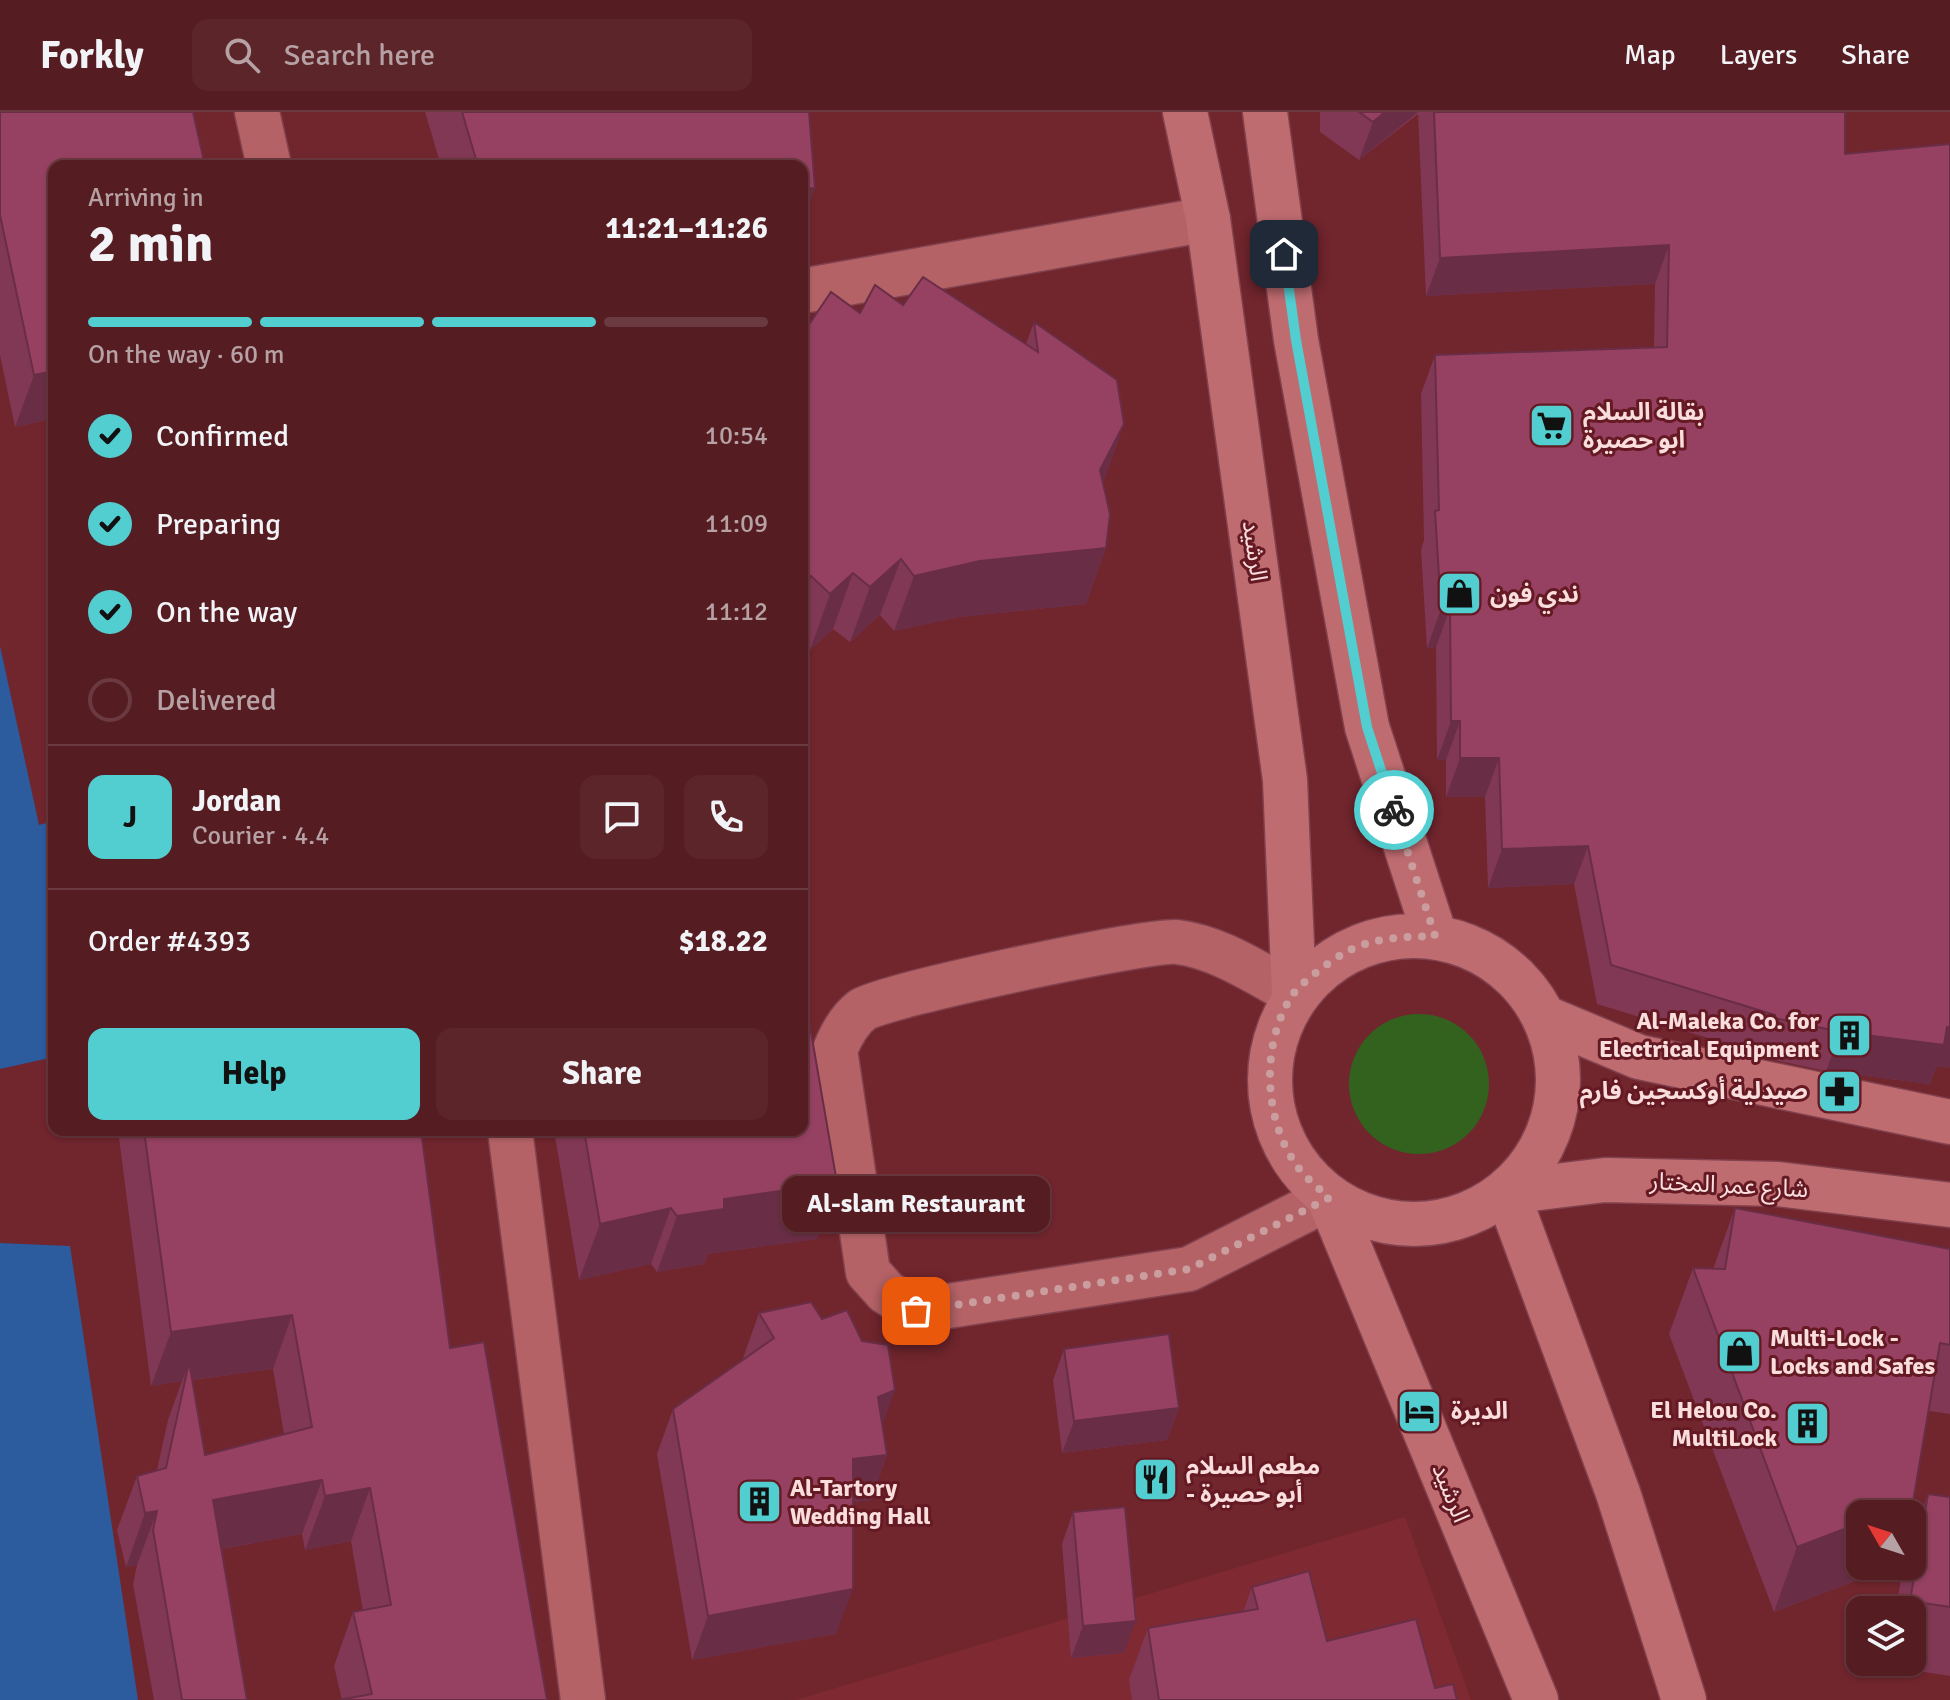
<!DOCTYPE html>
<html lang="en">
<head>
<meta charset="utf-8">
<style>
	body { margin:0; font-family:Signika,"Noto Sans Arabic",sans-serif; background:#5b252a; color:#f1f3f6; height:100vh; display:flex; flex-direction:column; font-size:30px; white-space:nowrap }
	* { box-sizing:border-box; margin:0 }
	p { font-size:26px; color:#b6a1a5 }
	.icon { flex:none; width:44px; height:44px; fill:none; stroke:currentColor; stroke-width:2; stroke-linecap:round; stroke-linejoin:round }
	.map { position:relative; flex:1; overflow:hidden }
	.panel { position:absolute; left:48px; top:48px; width:760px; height:976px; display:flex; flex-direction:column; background:#551c22; border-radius:16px; box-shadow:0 2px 6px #0004,0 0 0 2px #6b3a40 }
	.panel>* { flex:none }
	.needle { width:52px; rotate:309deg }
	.buttons { position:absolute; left:1846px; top:1388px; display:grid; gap:16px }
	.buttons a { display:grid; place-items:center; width:80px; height:80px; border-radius:16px; background:#551c22; box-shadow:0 2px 6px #0004,0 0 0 2px #6b3a40; font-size:40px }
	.pin { position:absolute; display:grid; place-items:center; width:68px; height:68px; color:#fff; margin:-34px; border-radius:16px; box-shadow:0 4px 12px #0006 }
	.courier { position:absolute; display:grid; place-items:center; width:80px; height:80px; margin:-40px; border:6px solid #52cdd0; border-radius:50%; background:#fff; color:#222; box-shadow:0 2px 10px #0007 }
	.bubble { position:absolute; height:56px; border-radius:16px; background:#551c22; box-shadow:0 2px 6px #0004,0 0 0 2px #6b3a40; font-size:26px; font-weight:700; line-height:56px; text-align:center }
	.head em { font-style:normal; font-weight:700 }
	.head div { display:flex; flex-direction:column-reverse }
	.head { display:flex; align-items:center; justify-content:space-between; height:136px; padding:0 40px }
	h1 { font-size:52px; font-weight:700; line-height:60px }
	.bar { display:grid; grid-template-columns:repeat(4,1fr); gap:12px 8px; align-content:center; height:96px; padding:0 40px }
	.bar i { height:10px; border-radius:6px; background:#6b3a40 }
	.bar .current { background:#52cdd0 }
	.bar p { grid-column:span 4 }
	.line { display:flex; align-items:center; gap:20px; padding:0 40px; border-top:2px solid #6b3a40 }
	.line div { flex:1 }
	.round { display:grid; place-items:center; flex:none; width:84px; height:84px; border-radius:16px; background:#5b252a }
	ol { padding:0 40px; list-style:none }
	li { display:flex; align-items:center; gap:24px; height:88px }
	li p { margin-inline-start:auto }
	li .icon { padding:8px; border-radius:50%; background:#52cdd0; color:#111; stroke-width:4 }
	li:last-child { color:#b6a1a5 }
	li i { width:44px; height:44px; border:4px solid #6b3a40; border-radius:50% }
	.action { display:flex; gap:16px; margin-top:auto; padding:16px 40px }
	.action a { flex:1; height:92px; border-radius:16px; background:#52cdd0; color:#111; font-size:32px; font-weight:700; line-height:92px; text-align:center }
	.action a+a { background:#5b252a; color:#f1f3f6 }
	header { display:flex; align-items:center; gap:48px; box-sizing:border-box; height:112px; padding:0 40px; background:#551c22; border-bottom:2px solid #6b3a40 }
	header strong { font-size:38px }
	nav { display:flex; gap:44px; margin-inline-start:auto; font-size:28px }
	.search { width:560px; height:72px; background:#5b252a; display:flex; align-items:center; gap:20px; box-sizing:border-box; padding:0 28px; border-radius:16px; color:#b6a1a5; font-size:30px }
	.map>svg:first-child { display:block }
	.built { fill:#7f2a33 }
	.green { fill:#32621e }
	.water { fill:#2c5b9e }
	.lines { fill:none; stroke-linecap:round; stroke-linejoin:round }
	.minor-casing { stroke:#81414d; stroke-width:47 }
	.major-casing { stroke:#81414d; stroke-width:47 }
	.minor { stroke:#b46266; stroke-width:44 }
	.major { stroke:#bf6c70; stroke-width:44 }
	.wall { fill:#813854; fill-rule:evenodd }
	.shaded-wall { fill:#692e45 }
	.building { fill:#964162; stroke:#692e45; stroke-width:2 }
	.done { stroke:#ca9d9f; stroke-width:8; stroke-dasharray:0 14.4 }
	.route { stroke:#52cdd0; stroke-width:10 }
	.labels { text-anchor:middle; stroke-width:6; stroke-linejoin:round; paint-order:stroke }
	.poi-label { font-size:24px; font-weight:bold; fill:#fadddd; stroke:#651a23; text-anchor:start }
	.street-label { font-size:24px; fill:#fadddd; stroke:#651a23 }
</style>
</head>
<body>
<header>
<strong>Forkly</strong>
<div class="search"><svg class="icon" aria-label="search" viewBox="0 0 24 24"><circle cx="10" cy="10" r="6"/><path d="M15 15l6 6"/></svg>Search here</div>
<nav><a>Map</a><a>Layers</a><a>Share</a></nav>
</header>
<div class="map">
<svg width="1950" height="1588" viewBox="0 0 1950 1588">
	<rect width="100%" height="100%" fill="#71252d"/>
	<!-- built -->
	<path class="built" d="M 1405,1405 L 1471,1588 L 796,1588 Z"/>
	<!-- green -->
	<path class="green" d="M1349 972a70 70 0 1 1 140 0a70 70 0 1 1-140 0Z"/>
	<!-- water -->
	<path class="water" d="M 0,534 L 39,713 L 54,709 L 54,945 L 0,957 Z
		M 0,1131 L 70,1134 L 138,1588 L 0,1588 Z"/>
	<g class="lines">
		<defs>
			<path id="minor" d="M 257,0 L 269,54
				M 802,179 L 1208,107
				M 1294,881 C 1258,862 1219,835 1177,830 C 1149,827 880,884 862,898 C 849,908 841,923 835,938 L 868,1160 L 886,1180 L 916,1199 L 1189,1157 L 1329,1086
				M 510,1018 L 583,1588"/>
			<path id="major" d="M 1185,0 L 1208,107 L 1285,668 L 1294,881
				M 1265,0 L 1296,228 L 1367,615 L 1435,824
				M1270 968a144 144 0 1 1 288 0a144 144 0 1 1-288 0Z
				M 1546,906 L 1639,945 L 1950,1010
				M 1329,1086 L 1536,1588
				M 1684,1588 L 1618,1381 L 1507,1080 L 1605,1068 L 1778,1072 L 1950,1093"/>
		</defs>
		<!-- minor casing -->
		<use href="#minor" class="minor-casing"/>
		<!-- major casing -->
		<use href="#major" class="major-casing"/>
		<!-- minor -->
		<use href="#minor" class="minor"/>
		<!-- major -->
		<use href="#major" class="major"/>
	</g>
	<!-- wall -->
	<path class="wall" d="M 0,0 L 54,54 L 54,338 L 47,308 L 15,315 L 0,243 Z
		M 425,0 L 809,0 L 815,76 L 802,112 L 802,54 L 441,54 Z
		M 1320,0 L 1845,0 L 1845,42 L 1936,955 L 1930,972 L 1826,959 L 1760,945 L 1760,942 L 1597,892 L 1574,772 L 1488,776 L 1485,685 L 1446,685 L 1446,648 L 1437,648 L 1436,535 L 1427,536 L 1421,438 L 1424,428 L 1421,282 L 1435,243 L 1654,236 L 1655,172 L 1426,184 L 1418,2 L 1359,48 L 1320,20 Z
		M 903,193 L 1026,232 L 1034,210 L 1124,312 L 1103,371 L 1106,436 L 1086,492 L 960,505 L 894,519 L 880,503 L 850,530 L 833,517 L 810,538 L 802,530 L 802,203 L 810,211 Z
		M 118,1018 L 421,1018 L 450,1236 L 547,1588 L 342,1588 L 334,1554 L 353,1500 L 363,1499 L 351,1429 L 305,1438 L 302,1422 L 222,1437 L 247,1588 L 154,1588 L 133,1472 L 137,1453 L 126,1455 L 117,1418 L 137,1364 L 157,1358 L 168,1308 L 182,1269 L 151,1274 ZM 273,1257 L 284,1322 L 205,1343 L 193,1268 Z
		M 554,1018 L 802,1018 L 837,1071 L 817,1127 L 708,1142 L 704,1152 L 657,1160 L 651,1152 L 579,1168 Z
		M 1735,1096 L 1950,1137 L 1950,1302 L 1929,1299 L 1860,1454 L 1890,1454 L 1889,1456 L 1774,1500 L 1669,1222 L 1693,1156 L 1713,1157 Z
		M 759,1201 L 882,1313 L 887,1343 L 871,1388 L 853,1390 L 836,1522 L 692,1548 L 657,1342 L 673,1297 L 743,1247 L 743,1246 Z
		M 1064,1237 L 1179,1296 L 1167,1328 L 1062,1341 L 1053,1268 Z
		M 1928,1382 L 1950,1385 L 1950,1564 L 1886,1554 L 1887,1550 L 1912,1550 L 1912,1498 L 1896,1498 L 1903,1454 L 1912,1454 L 1912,1427 Z
		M 1073,1400 L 1124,1541 L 1071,1546 L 1062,1432 Z
		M 1252,1475 L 1327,1529 L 1435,1576 L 1457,1588 L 1132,1588 L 1129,1568 L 1148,1516 L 1243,1500 Z"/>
	<!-- shaded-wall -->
	<path class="shaded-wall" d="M 1385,0 L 1418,0 L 1359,48 L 1373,10 Z
		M 815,76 L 802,112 L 802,77 Z
		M 1669,133 L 1655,172 L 1426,184 L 1440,146 Z
		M 54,259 L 54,288 L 47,308 L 15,315 L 34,263 Z
		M 1124,312 L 1104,368 L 1080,414 L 1100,358 Z
		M 1106,436 L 1086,492 L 960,505 L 894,519 L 914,464 L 980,449 Z
		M 901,447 L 880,503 L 850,530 L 870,475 Z
		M 853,461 L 833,517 L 810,538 L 830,482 Z
		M 811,464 L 802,489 L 802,475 Z
		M 1450,496 L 1436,535 L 1427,536 L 1441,497 Z
		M 1451,609 L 1460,609 L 1446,648 L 1437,648 Z
		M 1460,646 L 1499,646 L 1485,685 L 1446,685 Z
		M 1588,734 L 1574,772 L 1488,776 L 1502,737 Z
		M 1947,915 L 1950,916 L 1950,956 L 1936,955 L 1930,972 L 1826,959 L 1841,920 Z
		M 837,1071 L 817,1127 L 708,1142 L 704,1152 L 657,1160 L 677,1104 L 724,1087 Z
		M 671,1096 L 651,1152 L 579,1168 L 600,1112 Z
		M 292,1203 L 273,1257 L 184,1269 L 188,1255 L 182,1269 L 151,1274 L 171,1220 Z
		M 895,1278 L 879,1323 L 878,1285 Z
		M 1179,1296 L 1167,1328 L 1062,1341 L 1074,1309 Z
		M 887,1343 L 871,1388 L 837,1392 L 853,1347 Z
		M 322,1368 L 302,1422 L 194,1442 L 213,1388 Z
		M 370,1376 L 351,1429 L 305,1438 L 325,1384 Z
		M 1913,1390 L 1909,1402 L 1883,1402 Z
		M 157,1399 L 137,1453 L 126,1455 L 145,1401 Z
		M 1860,1411 L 1860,1454 L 1890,1454 L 1889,1456 L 1774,1500 L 1797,1435 Z
		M 853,1477 L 836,1522 L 692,1548 L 708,1504 Z
		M 1136,1509 L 1124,1541 L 1071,1546 L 1083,1514 Z"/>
	<!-- building -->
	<path class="building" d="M 0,0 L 193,0 L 205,54 L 54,54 L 54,259 L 34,263 L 0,103 Z
		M 462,0 L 809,0 L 815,76 L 802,77 L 802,54 L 478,54 Z
		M 1359,0 L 1385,0 L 1373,10 Z
		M 1434,0 L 1845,0 L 1845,42 L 1950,32 L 1950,916 L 1947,915 L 1944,933 L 1841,920 L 1774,906 L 1775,903 L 1611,853 L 1588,734 L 1502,737 L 1499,646 L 1460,646 L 1460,609 L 1451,609 L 1450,496 L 1441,497 L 1435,399 L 1439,398 L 1435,243 L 1667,235 L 1669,133 L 1440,146 Z
		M 923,165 L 1038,240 L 1034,210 L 1117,268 L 1124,312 L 1100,358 L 1110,402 L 1106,436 L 980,449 L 914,464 L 901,447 L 870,475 L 853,461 L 830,482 L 811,464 L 802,475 L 802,203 L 810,211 L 831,180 L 860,201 L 875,173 L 903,193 Z
		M 802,868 L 837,1071 L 724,1087 L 724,1097 L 677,1104 L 671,1096 L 600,1112 L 584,1018 L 802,1018 Z
		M 144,1018 L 421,1018 L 450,1236 L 484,1230 L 547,1588 L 339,1588 L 372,1582 L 353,1500 L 391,1493 L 370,1376 L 325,1384 L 322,1368 L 213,1388 L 247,1588 L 182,1588 L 153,1418 L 157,1399 L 145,1401 L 137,1364 L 166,1356 L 188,1255 L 190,1255 L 205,1343 L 312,1315 L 292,1203 L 171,1220 Z
		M 1735,1096 L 1950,1137 L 1950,1233 L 1940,1231 L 1913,1390 L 1883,1402 L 1860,1402 L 1860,1411 L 1797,1435 L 1693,1156 L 1725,1157 Z
		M 811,1190 L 822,1207 L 847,1198 L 862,1229 L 888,1233 L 895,1278 L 878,1285 L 887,1343 L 853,1347 L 853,1477 L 708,1504 L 673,1297 L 774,1226 L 759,1201 Z
		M 1169,1222 L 1179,1296 L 1074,1309 L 1064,1237 Z
		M 1928,1382 L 1950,1385 L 1950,1495 L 1910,1489 Z
		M 1125,1395 L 1136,1509 L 1083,1514 L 1073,1400 Z
		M 1309,1459 L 1327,1529 L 1416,1507 L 1435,1576 L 1453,1572 L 1457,1588 L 1159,1588 L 1148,1516 L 1258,1497 L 1252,1475 Z"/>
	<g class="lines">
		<!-- done -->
		<path class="done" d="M 916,1199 L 1189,1157 L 1329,1086 C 1318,1075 1303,1064 1295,1051 C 1263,1004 1261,930 1293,882 C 1303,869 1327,852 1341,843 C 1369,825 1403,825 1435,824 L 1394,698"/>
		<!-- route -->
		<path class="route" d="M 1284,142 L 1296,228 L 1367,615 L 1394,698"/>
	</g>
	<!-- icons -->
	<defs>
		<symbol id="supermarket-square" viewBox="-11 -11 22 22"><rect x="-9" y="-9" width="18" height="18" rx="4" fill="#52cdd0" stroke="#651a23"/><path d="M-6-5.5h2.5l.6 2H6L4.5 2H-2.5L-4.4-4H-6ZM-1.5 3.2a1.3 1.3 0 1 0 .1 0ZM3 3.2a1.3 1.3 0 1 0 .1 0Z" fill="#111"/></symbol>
		<symbol id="shop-square" viewBox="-11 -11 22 22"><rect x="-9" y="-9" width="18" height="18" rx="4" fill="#52cdd0" stroke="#651a23"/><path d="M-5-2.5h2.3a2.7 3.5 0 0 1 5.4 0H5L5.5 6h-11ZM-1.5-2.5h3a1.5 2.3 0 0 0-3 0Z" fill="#111"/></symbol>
		<symbol id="building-square" viewBox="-11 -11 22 22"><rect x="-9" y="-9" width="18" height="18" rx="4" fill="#52cdd0" stroke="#651a23"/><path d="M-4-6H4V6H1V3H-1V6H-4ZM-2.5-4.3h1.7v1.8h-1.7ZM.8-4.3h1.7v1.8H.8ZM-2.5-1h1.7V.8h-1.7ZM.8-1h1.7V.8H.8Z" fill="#111"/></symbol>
		<symbol id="pharmacy-square" viewBox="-11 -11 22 22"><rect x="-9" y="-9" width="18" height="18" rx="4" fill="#52cdd0" stroke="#651a23"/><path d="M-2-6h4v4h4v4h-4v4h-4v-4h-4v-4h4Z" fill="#111"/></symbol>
		<symbol id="hotel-square" viewBox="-11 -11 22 22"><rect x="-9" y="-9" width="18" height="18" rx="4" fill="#52cdd0" stroke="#651a23"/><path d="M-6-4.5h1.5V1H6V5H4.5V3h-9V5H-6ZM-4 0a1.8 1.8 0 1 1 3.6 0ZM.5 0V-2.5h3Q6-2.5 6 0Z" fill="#111"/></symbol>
		<symbol id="restaurant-square" viewBox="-11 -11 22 22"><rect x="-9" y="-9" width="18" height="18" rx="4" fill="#52cdd0" stroke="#651a23"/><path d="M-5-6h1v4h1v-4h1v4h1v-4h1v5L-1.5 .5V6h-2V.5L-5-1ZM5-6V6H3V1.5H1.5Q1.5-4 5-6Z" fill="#111"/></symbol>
	</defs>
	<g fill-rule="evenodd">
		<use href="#supermarket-square" x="1526" y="288" width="51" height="51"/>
		<use href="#shop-square" x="1434" y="456" width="51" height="51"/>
		<use href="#building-square" x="1824" y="898" width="51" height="51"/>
		<use href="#pharmacy-square" x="1814" y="954" width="51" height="51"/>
		<use href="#shop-square" x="1714" y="1214" width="51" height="51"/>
		<use href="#hotel-square" x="1394" y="1274" width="51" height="51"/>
		<use href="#building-square" x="1782" y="1286" width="51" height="51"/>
		<use href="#restaurant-square" x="1130" y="1342" width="51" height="51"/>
		<use href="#building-square" x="734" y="1364" width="51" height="51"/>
	</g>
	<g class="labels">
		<!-- poi labels -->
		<g class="poi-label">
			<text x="1583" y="308">بقالة السلام<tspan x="1583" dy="28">ابو حصيرة</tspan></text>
			<text x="1490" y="490">ندي فون</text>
			<text x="1819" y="917" text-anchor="end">Al-Maleka Co. for<tspan x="1819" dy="28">Electrical Equipment</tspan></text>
			<text x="1808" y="987" text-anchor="end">صيدلية أوكسجين فارم</text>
			<text x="1770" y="1234">Multi-Lock -<tspan x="1770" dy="28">Locks and Safes</tspan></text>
			<text x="1777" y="1306" text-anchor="end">El Helou Co.<tspan x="1777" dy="28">MultiLock</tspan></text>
			<text x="1451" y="1307">الديرة</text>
			<text x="1186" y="1362">مطعم السلام<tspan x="1186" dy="28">- أبو حصيرة</tspan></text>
			<text x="790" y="1384">Al-Tartory<tspan x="790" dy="28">Wedding Hall</tspan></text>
		</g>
		<!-- street labels -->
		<g class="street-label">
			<text transform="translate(1255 439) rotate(82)" y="8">الرشيد</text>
			<text transform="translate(1729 1073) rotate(3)" y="8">شارع عمر المختار</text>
			<text transform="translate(1451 1381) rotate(68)" y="8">الرشيد</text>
		</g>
	</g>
</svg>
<div class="buttons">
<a><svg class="needle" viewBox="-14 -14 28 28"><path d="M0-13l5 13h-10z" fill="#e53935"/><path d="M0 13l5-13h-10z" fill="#b6a1a5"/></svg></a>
<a><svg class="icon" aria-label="layers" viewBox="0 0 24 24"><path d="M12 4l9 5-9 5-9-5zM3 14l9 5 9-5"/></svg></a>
</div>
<div class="pin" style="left:916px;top:1199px;background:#ea580c"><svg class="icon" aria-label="bag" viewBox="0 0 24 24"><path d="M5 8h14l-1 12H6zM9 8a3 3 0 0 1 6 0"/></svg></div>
<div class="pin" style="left:1284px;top:142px;background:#1f2937"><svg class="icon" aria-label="home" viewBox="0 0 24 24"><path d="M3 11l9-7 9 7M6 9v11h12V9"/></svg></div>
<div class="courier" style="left:1394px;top:698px"><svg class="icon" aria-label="bike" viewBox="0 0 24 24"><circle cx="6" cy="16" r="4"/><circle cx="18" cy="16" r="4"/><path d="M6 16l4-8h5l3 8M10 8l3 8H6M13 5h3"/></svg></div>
<div class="bubble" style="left:782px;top:1064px;width:268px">Al-slam Restaurant</div>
<section class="panel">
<div class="head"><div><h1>2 min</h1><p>Arriving in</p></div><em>11:21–11:26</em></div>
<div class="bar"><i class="current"></i><i class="current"></i><i class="current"></i><i></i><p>On the way · 60 m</p></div>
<ol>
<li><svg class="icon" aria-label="check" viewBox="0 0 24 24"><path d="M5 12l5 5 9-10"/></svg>Confirmed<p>10:54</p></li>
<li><svg class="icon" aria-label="check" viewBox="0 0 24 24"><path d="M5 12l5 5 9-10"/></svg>Preparing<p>11:09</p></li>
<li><svg class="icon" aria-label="check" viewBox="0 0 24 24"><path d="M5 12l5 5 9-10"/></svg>On the way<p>11:12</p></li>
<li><i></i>Delivered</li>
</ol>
<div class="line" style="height:144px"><b class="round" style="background:#52cdd0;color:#111">J</b><div><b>Jordan</b><p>Courier · 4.4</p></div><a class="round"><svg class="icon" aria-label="chat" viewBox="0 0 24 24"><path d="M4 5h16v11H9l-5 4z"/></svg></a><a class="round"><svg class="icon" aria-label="phone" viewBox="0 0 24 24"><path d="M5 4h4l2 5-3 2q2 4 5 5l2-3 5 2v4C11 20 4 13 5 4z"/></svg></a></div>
<div class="line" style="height:104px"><div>Order #4393</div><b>$18.22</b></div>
<div class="action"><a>Help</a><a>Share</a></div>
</section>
</div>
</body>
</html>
